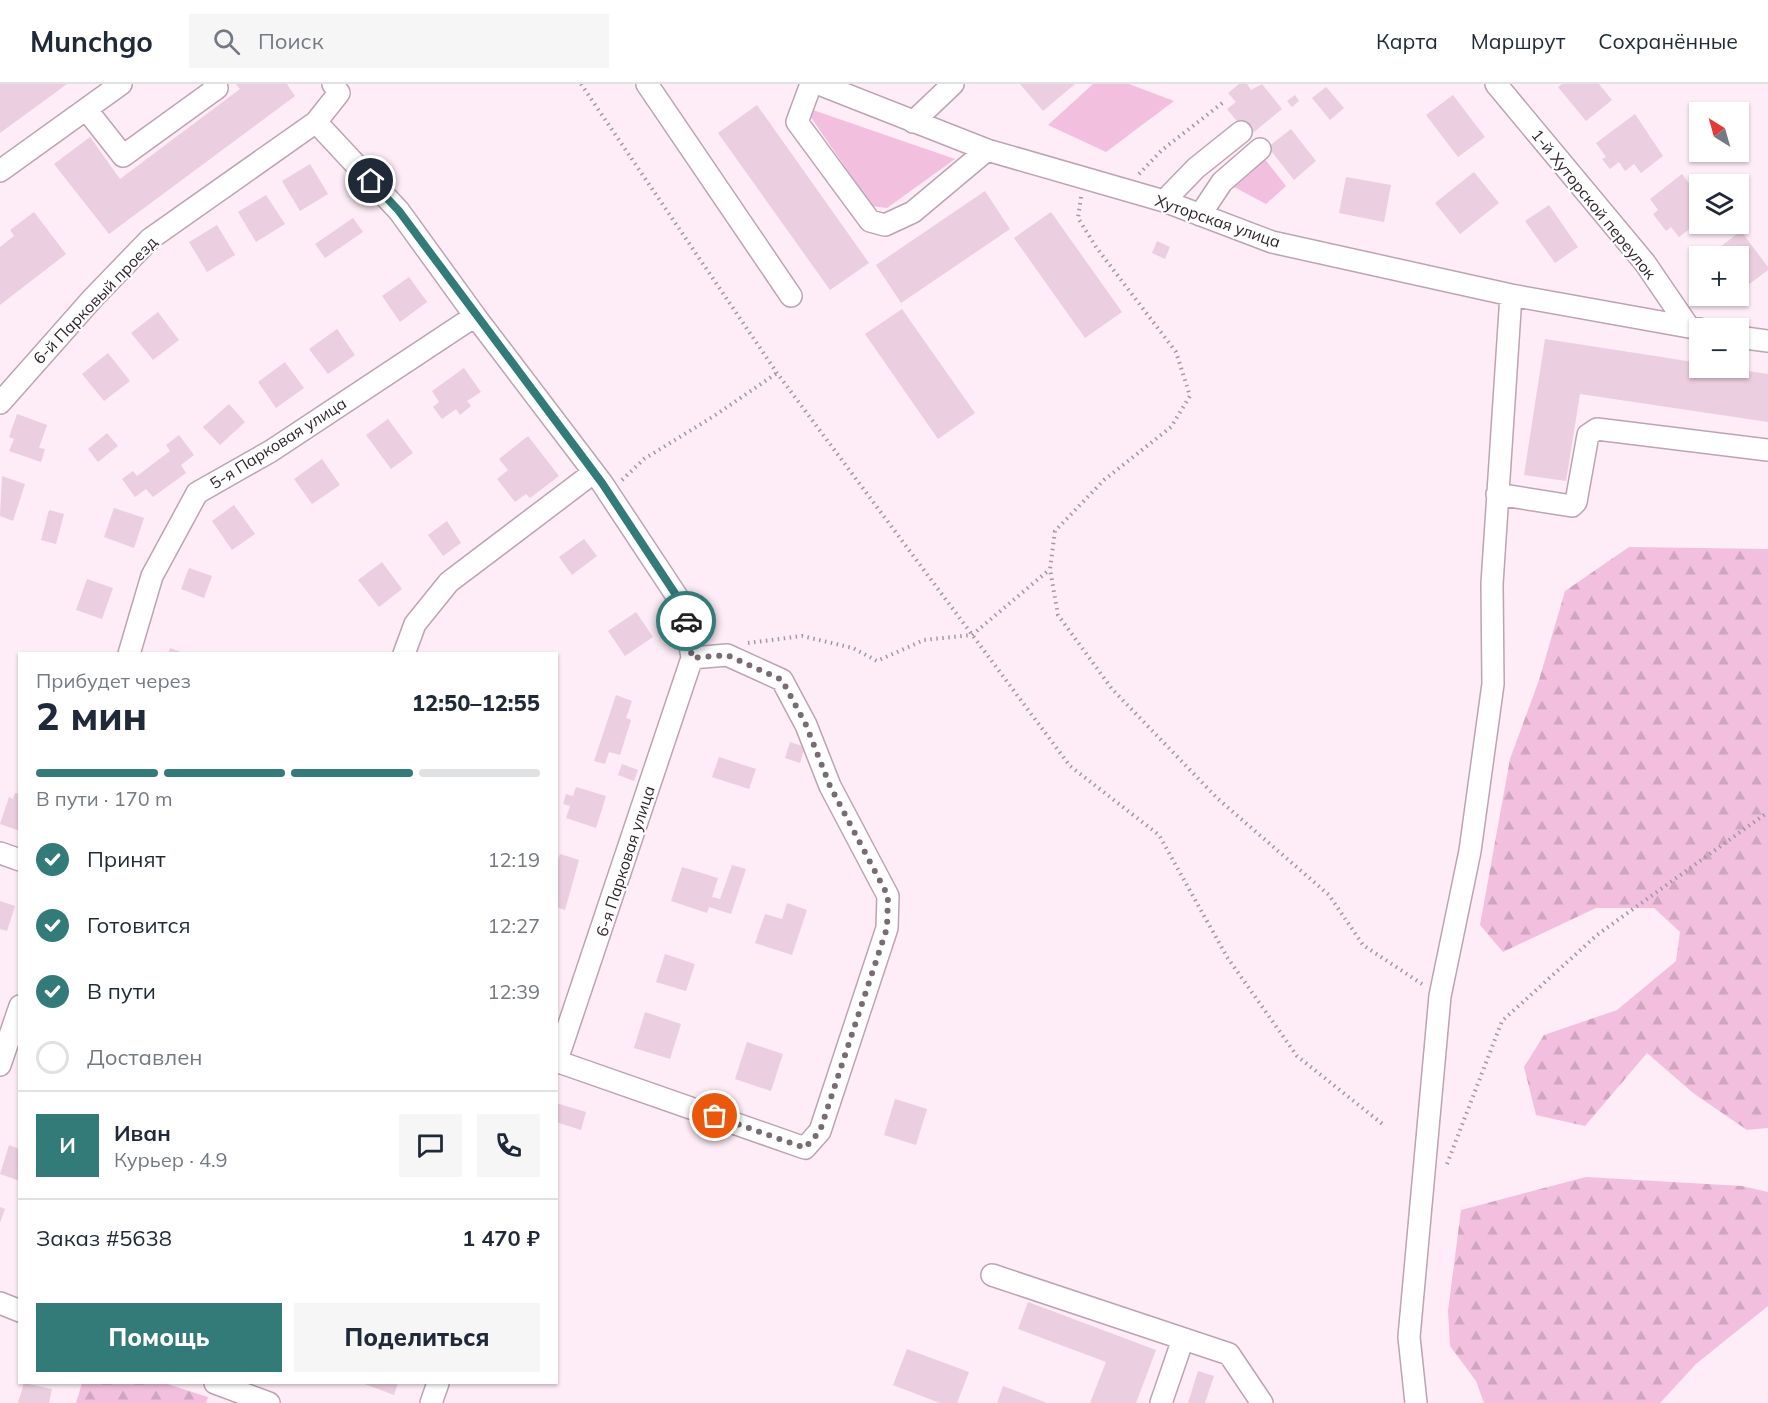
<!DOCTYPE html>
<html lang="ru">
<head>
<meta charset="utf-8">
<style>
	body { margin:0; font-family:Mulish,sans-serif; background:#f6f6f7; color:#1f2937; height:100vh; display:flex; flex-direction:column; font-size:22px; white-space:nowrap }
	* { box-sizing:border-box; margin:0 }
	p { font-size:20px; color:#747a83 }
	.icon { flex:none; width:33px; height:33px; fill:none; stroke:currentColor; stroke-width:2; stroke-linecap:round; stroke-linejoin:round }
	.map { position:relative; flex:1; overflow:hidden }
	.panel { position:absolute; left:18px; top:568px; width:540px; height:732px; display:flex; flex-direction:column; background:#fff; border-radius:0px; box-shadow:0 2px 4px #0004 }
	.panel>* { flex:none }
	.needle { width:39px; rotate:323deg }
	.fabs { position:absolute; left:1689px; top:18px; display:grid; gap:12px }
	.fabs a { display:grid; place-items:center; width:60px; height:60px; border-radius:0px; background:#fff; box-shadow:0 2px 4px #0004; font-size:30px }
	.pin { position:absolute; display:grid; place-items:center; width:51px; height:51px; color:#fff; margin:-26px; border:3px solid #fff; border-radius:50%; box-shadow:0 2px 6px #0007 }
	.courier { position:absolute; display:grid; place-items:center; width:60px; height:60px; margin:-30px; border:4px solid #327b78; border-radius:50%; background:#fff; color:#222; box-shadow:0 2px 8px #0007 }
	.headline em { font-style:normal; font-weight:800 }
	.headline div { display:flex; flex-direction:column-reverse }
	.headline { display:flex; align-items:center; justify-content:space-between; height:102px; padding:0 18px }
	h1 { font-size:39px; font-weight:800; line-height:45px }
	.bar { display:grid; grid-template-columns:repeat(4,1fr); gap:9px 6px; align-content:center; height:72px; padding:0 18px }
	.bar i { height:8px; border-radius:4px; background:#e0e1e3 }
	.bar .selected { background:#327b78 }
	.bar p { grid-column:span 4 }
	.line { display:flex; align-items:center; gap:15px; padding:0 18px; border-top:2px solid #e0e1e3 }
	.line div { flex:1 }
	.round { display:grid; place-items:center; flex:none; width:63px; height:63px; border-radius:0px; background:#f6f6f7 }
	ol { padding:0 18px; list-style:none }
	li { display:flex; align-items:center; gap:18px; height:66px }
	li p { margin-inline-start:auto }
	li .icon { padding:6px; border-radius:50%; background:#327b78; color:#fff; stroke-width:4 }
	li:last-child { color:#747a83 }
	li i { width:33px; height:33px; border:3px solid #e0e1e3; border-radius:50% }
	.action { display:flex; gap:12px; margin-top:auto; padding:12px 18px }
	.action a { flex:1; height:69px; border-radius:0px; background:#327b78; color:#fff; font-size:24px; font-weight:800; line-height:69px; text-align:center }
	.action a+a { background:#f6f6f7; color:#1f2937 }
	header { display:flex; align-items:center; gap:36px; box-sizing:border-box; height:84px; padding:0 30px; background:#fff; border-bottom:2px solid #e0e1e3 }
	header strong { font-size:28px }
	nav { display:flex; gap:33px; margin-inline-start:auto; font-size:21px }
	.search { width:420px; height:54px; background:#f6f6f7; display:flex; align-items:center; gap:15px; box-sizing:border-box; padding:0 21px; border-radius:0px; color:#747a83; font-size:22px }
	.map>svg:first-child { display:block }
	.grass { fill:#f2c0de }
	.forest { fill:url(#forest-firs) }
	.building { fill:#ebcedf }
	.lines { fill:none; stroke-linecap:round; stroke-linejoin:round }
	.minor-casing { stroke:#bea3b3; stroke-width:24 }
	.path { stroke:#a6979f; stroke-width:4; stroke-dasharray:1.5 4.5; stroke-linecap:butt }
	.minor { stroke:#fff; stroke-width:21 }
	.done { stroke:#786b73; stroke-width:6; stroke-dasharray:0 10.8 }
	.route { stroke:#327b78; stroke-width:8 }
	.labels { text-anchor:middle; stroke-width:4.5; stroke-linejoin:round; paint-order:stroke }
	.street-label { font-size:16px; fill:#30252c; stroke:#fff }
</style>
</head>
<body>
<header>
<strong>Munchgo</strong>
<div class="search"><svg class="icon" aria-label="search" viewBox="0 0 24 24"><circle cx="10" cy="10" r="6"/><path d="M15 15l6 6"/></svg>Поиск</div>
<nav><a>Карта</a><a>Маршрут</a><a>Сохранённые</a></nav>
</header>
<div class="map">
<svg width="1768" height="1319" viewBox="0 0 1768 1319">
	<defs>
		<pattern id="forest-firs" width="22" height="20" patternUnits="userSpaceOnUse" patternTransform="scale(1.5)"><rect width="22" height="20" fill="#f2c0de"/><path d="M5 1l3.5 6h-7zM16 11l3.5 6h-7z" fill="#d0a5bf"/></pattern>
	</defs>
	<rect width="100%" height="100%" fill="#feecf6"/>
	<!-- grass -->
	<path class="grass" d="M 1093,0 L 1129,0 L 1174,17 L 1106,68 L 1048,41 Z
		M 813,26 L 955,75 L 887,124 L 872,122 L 810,32 Z
		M 1264,74 L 1286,102 L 1266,120 L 1232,102 Z"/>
	<!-- forest -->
	<path class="forest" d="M 1629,463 L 1768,465 L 1768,1044 L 1747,1046 L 1693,1009 L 1647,969 L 1585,1042 L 1536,1031 L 1524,983 L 1544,951 L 1617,926 L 1676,877 L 1680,848 L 1654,824 L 1596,824 L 1503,868 L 1480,841 L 1510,675 L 1539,596 L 1565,507 Z
		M 1586,1093 L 1742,1102 L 1768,1108 L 1768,1222 L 1696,1280 L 1660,1319 L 1484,1319 L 1476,1297 L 1450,1262 L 1448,1227 L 1461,1126 Z
		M 82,1299 L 164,1299 L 208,1313 L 206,1319 L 76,1319 Z"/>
	<!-- building -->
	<path class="building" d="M 0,0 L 67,0 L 0,49 Z
		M 236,0 L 287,0 L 295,12 L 109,150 L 54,80 L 90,53 L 120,95 L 240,5 Z
		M 1020,0 L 1075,0 L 1043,27 Z
		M 1239,0 L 1247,0 L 1251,6 L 1262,0 L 1282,25 L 1249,52 L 1227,25 L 1236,18 L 1228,9 Z
		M 1562,0 L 1599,0 L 1612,16 L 1586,37 L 1558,3 Z
		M 1326,3 L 1344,24 L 1330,36 L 1312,14 Z
		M 1295,11 L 1299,17 L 1292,23 L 1287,17 Z
		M 1453,11 L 1485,53 L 1458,73 L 1426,31 Z
		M 757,21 L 869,179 L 830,206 L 718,49 Z
		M 1635,30 L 1663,72 L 1641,89 L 1634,80 L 1625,87 L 1619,78 L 1610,85 L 1602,75 L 1606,73 L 1596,59 Z
		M 1291,45 L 1316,77 L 1294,96 L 1268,63 Z
		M 310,80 L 328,110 L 300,127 L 282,97 Z
		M 1474,88 L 1499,119 L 1460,150 L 1435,119 Z
		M 1682,90 L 1700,114 L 1700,137 L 1679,153 L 1671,143 L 1666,147 L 1653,130 L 1658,126 L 1650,115 Z
		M 1346,93 L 1391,101 L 1384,138 L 1339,129 Z
		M 985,107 L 1010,145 L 901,219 L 876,181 Z
		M 266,111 L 285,140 L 256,158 L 238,128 Z
		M 1549,121 L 1578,163 L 1555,179 L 1525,137 Z
		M 34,128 L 66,170 L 0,221 L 0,163 L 14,152 L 10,146 Z
		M 1051,128 L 1122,228 L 1085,254 L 1014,154 Z
		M 353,134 L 363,148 L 325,174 L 315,160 Z
		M 217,141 L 235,171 L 207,188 L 189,158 Z
		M 1741,147 L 1768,183 L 1768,186 L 1748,201 L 1744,196 L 1738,199 L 1738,172 L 1708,172 Z
		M 1157,157 L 1170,163 L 1165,175 L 1152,169 Z
		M 409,193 L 427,218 L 400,238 L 382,212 Z
		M 902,225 L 975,329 L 938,355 L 865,250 Z
		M 158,228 L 179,256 L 153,276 L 131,249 Z
		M 337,245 L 355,271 L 328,290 L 309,265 Z
		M 1545,255 L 1700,279 L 1700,284 L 1727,284 L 1768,290 L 1768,338 L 1580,310 L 1566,397 L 1524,391 Z
		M 108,269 L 130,297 L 104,317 L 82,290 Z
		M 285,278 L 304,304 L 276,324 L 258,298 Z
		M 464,284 L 481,308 L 467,317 L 471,322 L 460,331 L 456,325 L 442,335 L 433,323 L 439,318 L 432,307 Z
		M 229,320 L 245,338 L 220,361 L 203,343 Z
		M 17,330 L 47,341 L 39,364 L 45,365 L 41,378 L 9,367 L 14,355 L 9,353 Z
		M 388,335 L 413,369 L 391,385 L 366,351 Z
		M 107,349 L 118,362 L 98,378 L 88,365 Z
		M 179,351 L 194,371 L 181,381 L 186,389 L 153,413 L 146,405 L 135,413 L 122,395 L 133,387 L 137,392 L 170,367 L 166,361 Z
		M 528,352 L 559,392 L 530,414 L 526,410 L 515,418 L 497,395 L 508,386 L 499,375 Z
		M 322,375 L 340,401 L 312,420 L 294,395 Z
		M 2,392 L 25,400 L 13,437 L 0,432 Z
		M 234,421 L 255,450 L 232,466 L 212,437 Z
		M 114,424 L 144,434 L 134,464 L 104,453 Z
		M 49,426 L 64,430 L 56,460 L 41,456 Z
		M 447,437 L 461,459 L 443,472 L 428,451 Z
		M 584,455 L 597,472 L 572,491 L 559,473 Z
		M 382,478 L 402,505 L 379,523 L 358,496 Z
		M 189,484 L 212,492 L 204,514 L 181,505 Z
		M 87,495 L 113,504 L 102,535 L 76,526 Z
		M 636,528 L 653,553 L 625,572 L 608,547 Z
		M 170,564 L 186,570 L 168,570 Z
		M 616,611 L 632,617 L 626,634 L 631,636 L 620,671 L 609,668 L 605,680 L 594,677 Z
		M 790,658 L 805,663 L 800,679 L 785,674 Z
		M 719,673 L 756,685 L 749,705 L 712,693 Z
		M 622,680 L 638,686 L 634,697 L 618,691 Z
		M 576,703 L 606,712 L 596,744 L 566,734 L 570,722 L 563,720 L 566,710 L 573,712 Z
		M 15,709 L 20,710 L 20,747 L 0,740 L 9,713 L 13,715 Z
		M 560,770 L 579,776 L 565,826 L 556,823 L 556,780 Z
		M 732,781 L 746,785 L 731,830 L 709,823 L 707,829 L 671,817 L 682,783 L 718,794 L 712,813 L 720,815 Z
		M 0,817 L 15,822 L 7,847 L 0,845 Z
		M 787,819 L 807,826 L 792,871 L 755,859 L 765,830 L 782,835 Z
		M 665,870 L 695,880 L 686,907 L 656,898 Z
		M 645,928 L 681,940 L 670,975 L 634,964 Z
		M 747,958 L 783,970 L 771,1007 L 735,995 Z
		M 895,1015 L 927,1025 L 916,1061 L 884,1051 Z
		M 556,1019 L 586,1028 L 581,1046 L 556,1038 Z
		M 9,1061 L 20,1065 L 20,1097 L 0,1090 Z
		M 0,1123 L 5,1125 L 0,1139 Z
		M 1028,1218 L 1156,1266 L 1136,1319 L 1090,1319 L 1106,1278 L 1018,1245 Z
		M 907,1265 L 969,1288 L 957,1319 L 940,1319 L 893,1301 Z
		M 1198,1287 L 1214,1292 L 1205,1319 L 1188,1319 Z
		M 24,1299 L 52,1305 L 49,1319 L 18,1319 Z
		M 362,1299 L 398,1299 L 394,1311 Z
		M 1003,1302 L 1047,1319 L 997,1319 Z"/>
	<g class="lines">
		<defs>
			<path id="minor" d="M 647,0 L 791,212
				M 811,0 L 797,38 L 870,137 L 885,141 L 913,128 L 987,66
				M 819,0 L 987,66 L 1164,117 L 1272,158 L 1511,211 L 1700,245
				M 1496,0 L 1645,179 L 1688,242
				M 86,25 L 123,72 L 217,4 L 214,0
				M 316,38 L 399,127 L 475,232 L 602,399 L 684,523 L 692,574 L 556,979
				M 913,38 L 953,0
				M 0,87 L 121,0
				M 1164,117 L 1196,84 L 1241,48
				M 1200,131 L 1222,98 L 1260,65
				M 1738,253 L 1768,257
				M 0,319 L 93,214 L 150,155 L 316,38 L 339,9 L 333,0
				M 1497,410 L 1572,422 L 1576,418 L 1588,351 L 1597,345 L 1768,366
				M 129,570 L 152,492 L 197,409 L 271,367 L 475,232
				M 404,570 L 415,540 L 449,498 L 593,389
				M 0,769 L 20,776
				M 556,977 L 805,1064 L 820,1047 L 887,844 L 888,812 L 830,702 L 806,641 L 782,596 L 727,571 L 692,574
				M 0,981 L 20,922
				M 992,1191 L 1229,1270 L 1262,1319
				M 0,1219 L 20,1227
				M 215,1299 L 269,1319
				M 431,1319 L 438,1299
				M 1161,1319 L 1183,1255
				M 1416,1319 L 1409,1253 L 1440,912 L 1470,767 L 1493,600 L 1492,500 L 1511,211"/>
		</defs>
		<!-- minor casing -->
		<use href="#minor" class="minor-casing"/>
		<!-- path -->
		<path class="path" d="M 581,0 L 777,289 L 1070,682 L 1159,751 L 1227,873 L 1297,972 L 1385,1042
			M 1139,90 L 1162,66 L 1225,17
			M 1081,113 L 1078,134 L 1096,163 L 1176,268 L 1190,312 L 1171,343 L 1104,396 L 1055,447 L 1050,485 L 1058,531 L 1112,605 L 1218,715 L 1329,811 L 1363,861 L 1422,900
			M 622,396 L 644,375 L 714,332 L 777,289
			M 748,559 L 802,552 L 853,564 L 877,577 L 924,556 L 972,551 L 1049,486
			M 1447,1080 L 1502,937 L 1597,851 L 1768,728"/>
		<!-- minor -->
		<use href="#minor" class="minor"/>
	</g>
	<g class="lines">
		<!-- done -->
		<path class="done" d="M 686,537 L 692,574 L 727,571 L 782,596 L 806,641 L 830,702 L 888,812 L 887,844 L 820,1047 L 805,1064 L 715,1032"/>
		<!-- route -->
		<path class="route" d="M 371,97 L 399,127 L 602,399 L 684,523 L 686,537"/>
	</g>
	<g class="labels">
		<!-- street labels -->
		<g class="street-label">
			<text transform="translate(1594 120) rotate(51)" y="6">1-й Хуторской переулок</text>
			<text transform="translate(1218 137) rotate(19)" y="6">Хуторская улица</text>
			<text transform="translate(95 216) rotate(-46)" y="6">6-й Парковый проезд</text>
			<text transform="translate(278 359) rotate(-32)" y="6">5-я Парковая улица</text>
			<text transform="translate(625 777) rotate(-72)" y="6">6-я Парковая улица</text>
		</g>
	</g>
</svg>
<div class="fabs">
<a><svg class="needle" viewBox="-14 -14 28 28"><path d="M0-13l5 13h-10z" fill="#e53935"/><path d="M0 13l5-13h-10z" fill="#747a83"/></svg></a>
<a><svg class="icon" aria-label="layers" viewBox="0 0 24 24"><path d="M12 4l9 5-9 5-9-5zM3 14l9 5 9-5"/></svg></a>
<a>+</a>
<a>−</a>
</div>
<div class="pin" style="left:715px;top:1032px;background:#ea580c"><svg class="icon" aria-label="bag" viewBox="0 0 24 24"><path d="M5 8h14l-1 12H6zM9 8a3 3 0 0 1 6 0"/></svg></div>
<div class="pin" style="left:371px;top:97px;background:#1f2937"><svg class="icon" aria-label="home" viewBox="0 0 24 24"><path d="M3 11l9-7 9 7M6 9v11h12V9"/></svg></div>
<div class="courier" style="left:686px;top:537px"><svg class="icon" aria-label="car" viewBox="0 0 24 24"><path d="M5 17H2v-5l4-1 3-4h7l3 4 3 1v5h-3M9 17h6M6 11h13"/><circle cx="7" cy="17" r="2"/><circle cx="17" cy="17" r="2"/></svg></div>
<section class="panel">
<div class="headline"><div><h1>2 мин</h1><p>Прибудет через</p></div><em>12:50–12:55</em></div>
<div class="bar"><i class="selected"></i><i class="selected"></i><i class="selected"></i><i></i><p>В пути · 170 m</p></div>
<ol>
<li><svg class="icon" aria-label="check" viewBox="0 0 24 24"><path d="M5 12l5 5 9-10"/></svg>Принят<p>12:19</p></li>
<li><svg class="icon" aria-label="check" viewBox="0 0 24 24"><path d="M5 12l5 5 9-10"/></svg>Готовится<p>12:27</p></li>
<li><svg class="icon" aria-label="check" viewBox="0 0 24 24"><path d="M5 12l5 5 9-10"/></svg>В пути<p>12:39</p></li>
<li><i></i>Доставлен</li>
</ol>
<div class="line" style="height:108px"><b class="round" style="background:#327b78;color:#fff">И</b><div><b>Иван</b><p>Курьер · 4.9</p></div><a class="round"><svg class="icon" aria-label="chat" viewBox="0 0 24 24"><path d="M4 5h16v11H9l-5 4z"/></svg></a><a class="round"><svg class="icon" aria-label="phone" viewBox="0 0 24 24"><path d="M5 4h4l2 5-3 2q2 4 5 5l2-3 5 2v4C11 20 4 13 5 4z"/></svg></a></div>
<div class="line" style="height:78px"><div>Заказ #5638</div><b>1 470 ₽</b></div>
<div class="action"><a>Помощь</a><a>Поделиться</a></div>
</section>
</div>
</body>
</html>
